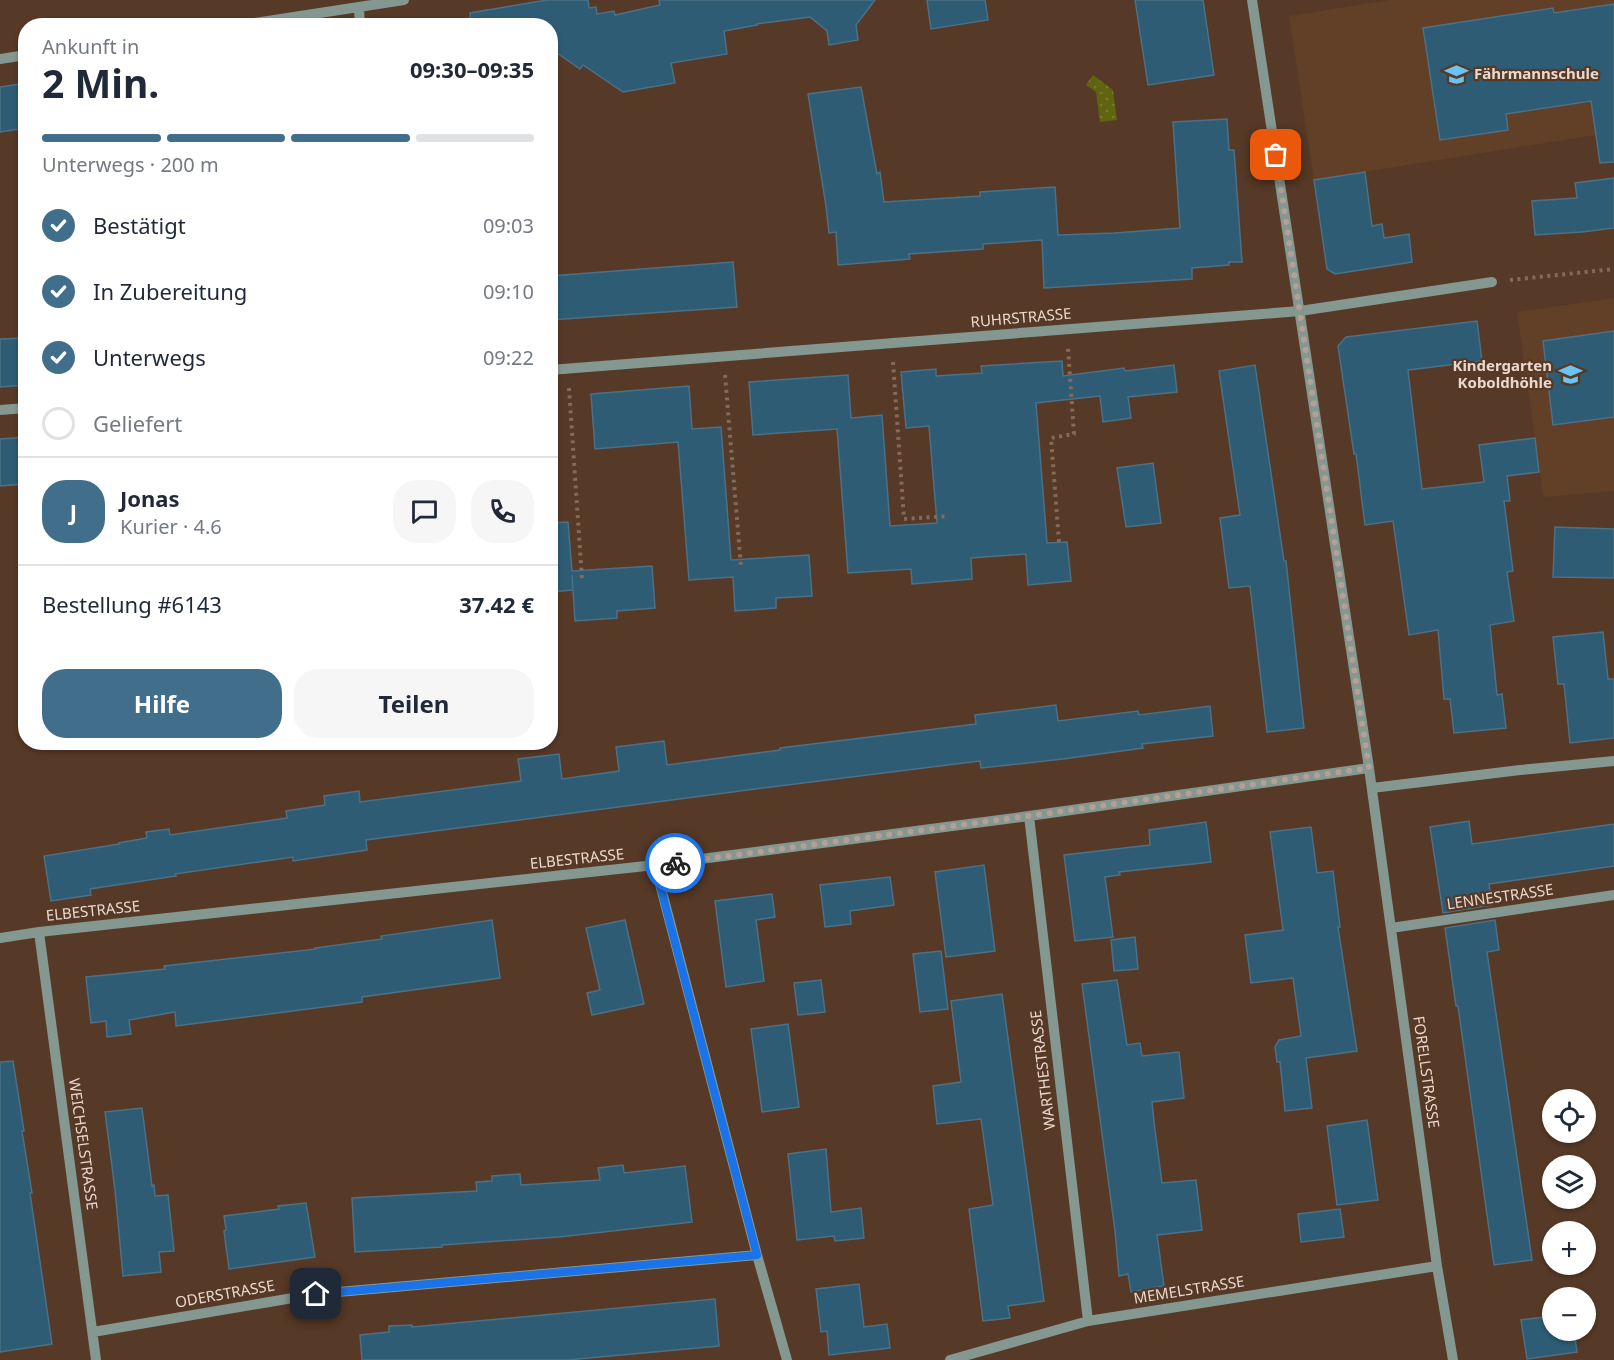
<!DOCTYPE html>
<html lang="de">
<head>
<meta charset="utf-8">
<style>
	body { margin:0; font-family:"Noto Sans",sans-serif; background:#f6f6f7; color:#1f2937; height:100vh; display:flex; flex-direction:column; font-size:22px; white-space:nowrap }
	* { box-sizing:border-box; margin:0 }
	p { font-size:20px; color:#747a83 }
	.icon { flex:none; width:33px; height:33px; fill:none; stroke:currentColor; stroke-width:2; stroke-linecap:round; stroke-linejoin:round }
	.map { position:relative; flex:1; overflow:hidden }
	.details { position:absolute; left:18px; top:18px; width:540px; height:732px; display:flex; flex-direction:column; background:#fff; border-radius:24px; box-shadow:0 2px 4px #0004 }
	.details>* { flex:none }
	.fabs { position:absolute; left:1542px; top:1089px; display:grid; gap:12px }
	.fabs a { display:grid; place-items:center; width:54px; height:54px; border-radius:50%; background:#fff; box-shadow:0 2px 4px #0004; font-size:30px }
	.pin { position:absolute; display:grid; place-items:center; width:51px; height:51px; color:#fff; margin:-26px; border-radius:12px; box-shadow:0 3px 9px #0006 }
	.courier { position:absolute; display:grid; place-items:center; width:60px; height:60px; margin:-30px; border:4px solid #1a73e8; border-radius:50%; background:#fff; color:#222; box-shadow:0 2px 8px #0007 }
	.headline em { font-style:normal; font-weight:700 }
	.headline div { display:flex; flex-direction:column-reverse }
	.headline { display:flex; align-items:center; justify-content:space-between; height:102px; padding:0 24px }
	h1 { font-size:39px; font-weight:700; line-height:45px }
	.bar { display:grid; grid-template-columns:repeat(4,1fr); gap:9px 6px; align-content:center; height:72px; padding:0 24px }
	.bar i { height:8px; border-radius:4px; background:#e0e1e3 }
	.bar .on { background:#416e8b }
	.bar p { grid-column:span 4 }
	.line { display:flex; align-items:center; gap:15px; padding:0 24px; border-top:2px solid #e0e1e3 }
	.line div { flex:1 }
	.round { display:grid; place-items:center; flex:none; width:63px; height:63px; border-radius:24px; background:#f6f6f7 }
	ol { padding:0 24px; list-style:none }
	li { display:flex; align-items:center; gap:18px; height:66px }
	li p { margin-inline-start:auto }
	li .icon { padding:6px; border-radius:50%; background:#416e8b; color:#fff; stroke-width:4 }
	li:last-child { color:#747a83 }
	li i { width:33px; height:33px; border:3px solid #e0e1e3; border-radius:50% }
	.cta { display:flex; gap:12px; margin-top:auto; padding:12px 24px }
	.cta a { flex:1; height:69px; border-radius:24px; background:#416e8b; color:#fff; font-size:24px; font-weight:700; line-height:69px; text-align:center }
	.cta a+a { background:#f6f6f7; color:#1f2937 }
	.map>svg:first-child { display:block }
	.built { fill:#623f27 }
	.park { fill:url(#park-dots) }
	.building { fill:#2e5c75; stroke:#4d7084; stroke-width:1.5 }
	.lines { fill:none; stroke-linecap:round; stroke-linejoin:round }
	.path { stroke:#846a5a; stroke-width:4; stroke-dasharray:3 4.5; stroke-linecap:butt }
	.minor { stroke:#849791; stroke-width:10 }
	.done { stroke:#b6a093; stroke-width:6; stroke-dasharray:0 10.8 }
	.route { stroke:#1a73e8; stroke-width:8 }
	.labels { text-anchor:middle; stroke-width:4.5; stroke-linejoin:round; paint-order:stroke }
	.poi-label { font-size:15px; font-weight:bold; fill:#ead8cd; stroke:#563926; text-anchor:start }
	.street-label { font-size:15px; fill:#ead8cd; stroke:#563926 }
</style>
</head>
<body>
<div class="map">
<svg width="1614" height="1360" viewBox="0 0 1614 1360">
	<defs>
		<pattern id="park-dots" width="8" height="8" patternUnits="userSpaceOnUse" patternTransform="scale(1.5)"><rect width="8" height="8" fill="#5e650e"/><path d="M2 2h.1M6 6h.1" fill="none" stroke="#757a30" stroke-width="1.8" stroke-linecap="round"/></pattern>
	</defs>
	<rect width="100%" height="100%" fill="#563926"/>
	<!-- built -->
	<path class="built" d="M 1390,0 L 1614,0 L 1614,132 L 1314,180 L 1289,16 Z
		M 1614,298 L 1614,491 L 1543,497 L 1517,312 Z"/>
	<!-- park -->
	<path class="park" d="M 1093,75 L 1113,90 L 1117,120 L 1100,122 L 1096,92 L 1086,85 Z"/>
	<!-- building -->
	<path class="building" d="M 547,0 L 588,0 L 589,8 L 596,7 L 597,14 L 614,11 L 615,15 L 660,5 L 659,0 L 875,0 L 856,25 L 858,40 L 829,45 L 827,31 L 810,17 L 757,24 L 757,25 L 724,31 L 727,54 L 671,63 L 675,83 L 623,92 L 583,65 L 580,69 L 550,48 L 550,26 L 471,26 L 470,13 Z
		M 927,0 L 985,0 L 988,20 L 931,29 Z
		M 1135,0 L 1203,0 L 1214,75 L 1148,85 Z
		M 1614,4 L 1614,162 L 1600,163 L 1591,101 L 1506,114 L 1508,130 L 1440,140 L 1423,28 L 1553,8 L 1554,13 Z
		M 26,83 L 26,128 L 0,132 L 0,87 Z
		M 861,87 L 877,174 L 880,172 L 884,202 L 980,196 L 980,192 L 1055,187 L 1058,235 L 1114,233 L 1180,228 L 1173,122 L 1227,119 L 1229,150 L 1234,150 L 1242,262 L 1229,262 L 1229,265 L 1192,268 L 1192,279 L 1044,288 L 1042,240 L 983,244 L 983,249 L 909,254 L 910,259 L 838,265 L 836,232 L 829,233 L 826,206 L 808,94 Z
		M 1365,172 L 1372,226 L 1382,224 L 1384,238 L 1409,234 L 1412,262 L 1335,274 L 1327,269 L 1314,180 Z
		M 1614,178 L 1614,228 L 1582,232 L 1535,235 L 1532,201 L 1577,198 L 1575,183 Z
		M 733,262 L 737,307 L 550,320 L 550,276 Z
		M 1477,321 L 1482,361 L 1408,370 L 1422,489 L 1484,482 L 1479,445 L 1535,438 L 1539,472 L 1507,476 L 1510,501 L 1504,501 L 1513,571 L 1507,572 L 1514,621 L 1490,625 L 1497,695 L 1502,694 L 1506,728 L 1454,733 L 1450,699 L 1444,699 L 1438,630 L 1409,635 L 1393,521 L 1365,525 L 1356,454 L 1354,454 L 1338,346 L 1346,337 Z
		M 1614,331 L 1614,417 L 1553,425 L 1543,341 Z
		M 26,338 L 26,385 L 0,387 L 0,339 Z
		M 1062,361 L 1063,376 L 1124,368 L 1125,371 L 1174,365 L 1177,392 L 1128,397 L 1131,418 L 1103,422 L 1100,396 L 1036,403 L 1047,543 L 1067,542 L 1071,581 L 1028,585 L 1026,554 L 971,558 L 972,579 L 912,584 L 911,569 L 848,573 L 837,429 L 753,435 L 749,382 L 848,375 L 851,418 L 882,415 L 890,526 L 937,523 L 929,426 L 906,428 L 901,372 L 936,369 L 936,376 L 982,373 L 981,366 Z
		M 1255,365 L 1284,561 L 1286,561 L 1304,728 L 1267,732 L 1250,586 L 1229,588 L 1220,518 L 1240,515 L 1219,371 Z
		M 689,386 L 692,429 L 721,427 L 731,560 L 809,555 L 812,596 L 776,598 L 776,608 L 735,611 L 733,577 L 689,580 L 678,442 L 595,449 L 591,394 Z
		M 26,437 L 26,484 L 0,486 L 0,439 Z
		M 1153,463 L 1161,523 L 1126,527 L 1117,468 Z
		M 568,522 L 572,571 L 652,566 L 655,608 L 617,611 L 617,618 L 575,621 L 572,575 L 573,590 L 550,592 L 550,523 Z
		M 1555,527 L 1614,529 L 1614,578 L 1553,577 Z
		M 1603,632 L 1608,679 L 1614,679 L 1614,738 L 1570,743 L 1564,684 L 1558,684 L 1553,637 Z
		M 1056,705 L 1058,721 L 1138,711 L 1139,715 L 1210,706 L 1213,736 L 1142,744 L 1143,748 L 1063,759 L 981,768 L 980,761 L 763,788 L 366,840 L 367,850 L 293,861 L 293,857 L 175,874 L 176,876 L 90,889 L 91,895 L 51,901 L 44,856 L 119,844 L 119,843 L 147,838 L 146,832 L 169,829 L 170,835 L 287,818 L 286,811 L 325,805 L 324,796 L 359,791 L 360,802 L 521,781 L 518,759 L 559,754 L 562,779 L 619,771 L 616,747 L 664,741 L 667,765 L 780,750 L 780,748 L 976,724 L 975,715 Z
		M 1469,821 L 1472,844 L 1614,824 L 1614,866 L 1489,884 L 1492,905 L 1443,913 L 1430,827 Z
		M 1206,822 L 1211,862 L 1119,872 L 1120,875 L 1105,877 L 1113,937 L 1075,941 L 1064,855 L 1150,845 L 1149,830 Z
		M 1311,827 L 1317,873 L 1333,871 L 1340,927 L 1338,927 L 1357,1051 L 1306,1058 L 1312,1108 L 1285,1111 L 1280,1062 L 1277,1062 L 1275,1047 L 1279,1040 L 1301,1036 L 1293,978 L 1251,983 L 1245,935 L 1283,930 L 1270,832 Z
		M 984,865 L 995,951 L 946,957 L 935,872 Z
		M 890,877 L 894,905 L 850,911 L 851,924 L 825,927 L 820,885 Z
		M 772,894 L 775,917 L 756,920 L 764,981 L 726,987 L 715,901 Z
		M 492,920 L 500,978 L 362,997 L 362,1002 L 176,1026 L 175,1012 L 129,1020 L 131,1034 L 107,1037 L 106,1021 L 91,1023 L 86,977 L 165,969 L 164,966 L 316,949 L 315,948 L 382,939 L 381,936 Z
		M 625,920 L 644,1004 L 592,1015 L 587,993 L 600,990 L 586,928 Z
		M 1495,920 L 1499,950 L 1487,952 L 1532,1260 L 1494,1265 L 1458,1006 L 1456,1006 L 1445,928 Z
		M 1135,937 L 1138,969 L 1114,971 L 1111,940 Z
		M 941,951 L 948,1009 L 920,1012 L 913,954 Z
		M 821,980 L 825,1012 L 798,1015 L 794,983 Z
		M 1117,980 L 1127,1045 L 1140,1043 L 1142,1056 L 1179,1052 L 1184,1098 L 1152,1102 L 1154,1122 L 1162,1183 L 1196,1180 L 1202,1230 L 1157,1235 L 1164,1286 L 1131,1292 L 1128,1274 L 1119,1276 L 1115,1231 L 1082,984 Z
		M 1002,994 L 1044,1301 L 1008,1306 L 1010,1318 L 983,1321 L 969,1209 L 993,1205 L 981,1119 L 937,1124 L 933,1086 L 961,1082 L 951,1001 Z
		M 788,1024 L 799,1107 L 762,1112 L 751,1029 Z
		M 13,1061 L 24,1131 L 22,1131 L 32,1193 L 30,1193 L 52,1344 L 0,1352 L 0,1062 Z
		M 142,1108 L 152,1186 L 154,1185 L 155,1196 L 168,1195 L 174,1251 L 159,1252 L 161,1272 L 123,1276 L 115,1190 L 105,1112 Z
		M 1367,1120 L 1378,1200 L 1337,1205 L 1327,1126 Z
		M 826,1149 L 831,1212 L 861,1208 L 864,1238 L 835,1241 L 834,1236 L 797,1240 L 788,1154 Z
		M 623,1165 L 624,1173 L 685,1166 L 692,1222 L 559,1237 L 442,1245 L 442,1247 L 355,1252 L 352,1198 L 477,1191 L 476,1182 L 492,1181 L 492,1176 L 520,1174 L 521,1185 L 600,1180 L 598,1168 Z
		M 306,1203 L 315,1257 L 229,1269 L 224,1231 L 226,1230 L 224,1216 L 279,1209 L 278,1206 Z
		M 1340,1209 L 1344,1237 L 1301,1242 L 1298,1214 Z
		M 859,1284 L 864,1327 L 887,1324 L 890,1348 L 829,1355 L 827,1331 L 821,1332 L 816,1289 Z
		M 715,1299 L 719,1346 L 567,1360 L 362,1360 L 360,1335 L 389,1332 L 389,1326 L 412,1325 L 412,1327 Z
		M 1552,1316 L 1552,1330 L 1574,1330 L 1577,1352 L 1527,1359 L 1521,1320 Z"/>
	<g class="lines">
		<!-- path -->
		<path class="path" d="M 1510,280 L 1614,269
			M 893,362 L 904,519 L 948,516
			M 725,375 L 741,567
			M 569,388 L 582,579
			M 1059,542 L 1051,438 L 1074,434 L 1068,348"/>
		<!-- minor -->
		<path class="minor" d="M 1252,0 L 1369,768 L 1437,1266 L 1453,1360
			M 359,8 L 360,26
			M 235,26 L 404,0
			M 0,59 L 26,55
			M 550,370 L 1300,311 L 1492,282
			M 0,410 L 26,408
			M 1372,788 L 1520,770 L 1614,761
			M 1029,816 L 1088,1321
			M 655,865 L 757,1255 L 787,1360
			M 1391,928 L 1614,895
			M 39,932 L 96,1360
			M 0,938 L 39,932 L 655,865 L 1029,816 L 1369,768
			M 93,1332 L 316,1294 L 757,1255
			M 950,1360 L 1088,1321 L 1437,1266"/>
	</g>
	<g class="lines">
		<!-- done -->
		<path class="done" d="M 675,863 L 1029,816 L 1369,768 L 1276,155"/>
		<!-- route -->
		<path class="route" d="M 316,1294 L 757,1255 L 655,866 L 675,863"/>
	</g>
	<!-- icons -->
	<defs>
		<symbol id="school-bare" viewBox="-9 -9 18 18"><path d="M0-5L7-2L0 1L-7-2ZM-4 1L0 2.5L4 1V4Q0 6-4 4Z" fill="#6bc3f2" stroke="#563926" stroke-width="2.5" paint-order="stroke"/></symbol>
	</defs>
	<g fill-rule="evenodd">
		<use href="#school-bare" x="1440" y="58" width="33" height="33"/>
		<use href="#school-bare" x="1554" y="358" width="33" height="33"/>
	</g>
	<g class="labels">
		<!-- poi labels -->
		<g class="poi-label">
			<text x="1474" y="79">Fährmannschule</text>
			<text x="1552" y="371" text-anchor="end">Kindergarten<tspan x="1552" dy="17">Koboldhöhle</tspan></text>
		</g>
		<!-- street labels -->
		<g class="street-label">
			<text transform="translate(1021 318) rotate(-5)" y="5">RUHRSTRASSE</text>
			<text transform="translate(577 859) rotate(-6)" y="5">ELBESTRASSE</text>
			<text transform="translate(1500 897) rotate(-8)" y="5">LENNESTRASSE</text>
			<text transform="translate(93 911) rotate(-6)" y="5">ELBESTRASSE</text>
			<text transform="translate(1043 1070) rotate(-97)" y="5">WARTHESTRASSE</text>
			<text transform="translate(1426 1072) rotate(82)" y="5">FORELLSTRASSE</text>
			<text transform="translate(83 1144) rotate(82)" y="5">WEICHSELSTRASSE</text>
			<text transform="translate(1189 1290) rotate(-9)" y="5">MEMELSTRASSE</text>
			<text transform="translate(225 1294) rotate(-10)" y="5">ODERSTRASSE</text>
		</g>
	</g>
</svg>
<div class="fabs">
<a><svg class="icon" aria-label="locate" viewBox="0 0 24 24"><circle cx="12" cy="12" r="6"/><path d="M12 2v4M12 18v4M2 12h4M18 12h4"/></svg></a>
<a><svg class="icon" aria-label="layers" viewBox="0 0 24 24"><path d="M12 4l9 5-9 5-9-5zM3 14l9 5 9-5"/></svg></a>
<a>+</a>
<a>−</a>
</div>
<div class="pin" style="left:1276px;top:155px;background:#ea580c"><svg class="icon" aria-label="bag" viewBox="0 0 24 24"><path d="M5 8h14l-1 12H6zM9 8a3 3 0 0 1 6 0"/></svg></div>
<div class="pin" style="left:316px;top:1294px;background:#1f2937"><svg class="icon" aria-label="home" viewBox="0 0 24 24"><path d="M3 11l9-7 9 7M6 9v11h12V9"/></svg></div>
<div class="courier" style="left:675px;top:863px"><svg class="icon" aria-label="bike" viewBox="0 0 24 24"><circle cx="6" cy="16" r="4"/><circle cx="18" cy="16" r="4"/><path d="M6 16l4-8h5l3 8M10 8l3 8H6M13 5h3"/></svg></div>
<section class="details">
<div class="headline"><div><h1>2 Min.</h1><p>Ankunft in</p></div><em>09:30–09:35</em></div>
<div class="bar"><i class="on"></i><i class="on"></i><i class="on"></i><i></i><p>Unterwegs · 200 m</p></div>
<ol>
<li><svg class="icon" aria-label="check" viewBox="0 0 24 24"><path d="M5 12l5 5 9-10"/></svg>Bestätigt<p>09:03</p></li>
<li><svg class="icon" aria-label="check" viewBox="0 0 24 24"><path d="M5 12l5 5 9-10"/></svg>In Zubereitung<p>09:10</p></li>
<li><svg class="icon" aria-label="check" viewBox="0 0 24 24"><path d="M5 12l5 5 9-10"/></svg>Unterwegs<p>09:22</p></li>
<li><i></i>Geliefert</li>
</ol>
<div class="line" style="height:108px"><b class="round" style="background:#416e8b;color:#fff">J</b><div><b>Jonas</b><p>Kurier · 4.6</p></div><a class="round"><svg class="icon" aria-label="chat" viewBox="0 0 24 24"><path d="M4 5h16v11H9l-5 4z"/></svg></a><a class="round"><svg class="icon" aria-label="phone" viewBox="0 0 24 24"><path d="M5 4h4l2 5-3 2q2 4 5 5l2-3 5 2v4C11 20 4 13 5 4z"/></svg></a></div>
<div class="line" style="height:78px"><div>Bestellung #6143</div><b>37.42 €</b></div>
<div class="cta"><a>Hilfe</a><a>Teilen</a></div>
</section>
</div>
</body>
</html>
